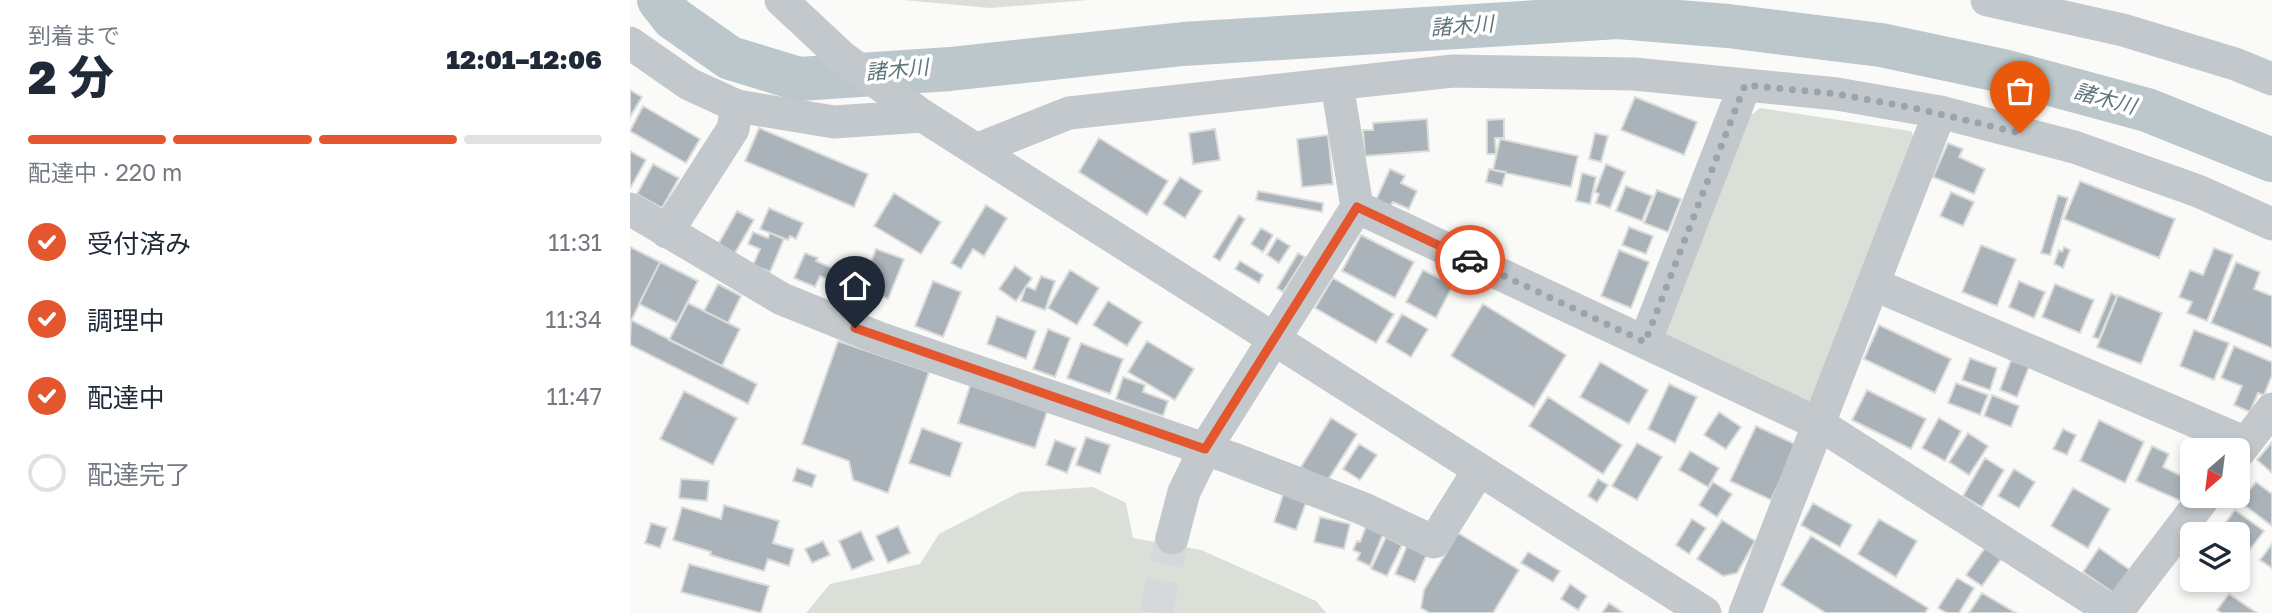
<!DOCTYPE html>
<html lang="ja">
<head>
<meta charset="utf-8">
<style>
	body { margin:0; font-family:"Golos Text","Noto Sans JP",sans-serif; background:#f2f2f3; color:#1f2937; height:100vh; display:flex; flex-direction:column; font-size:26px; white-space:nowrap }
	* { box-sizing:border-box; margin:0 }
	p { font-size:23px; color:#747a83 }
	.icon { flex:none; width:38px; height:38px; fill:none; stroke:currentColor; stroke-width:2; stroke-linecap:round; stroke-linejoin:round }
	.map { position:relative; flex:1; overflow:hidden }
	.details { display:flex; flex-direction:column; background:#fff; width:630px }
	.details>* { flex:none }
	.needle { width:46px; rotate:208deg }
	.tools { position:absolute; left:1550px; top:438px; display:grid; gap:14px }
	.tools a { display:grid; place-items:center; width:70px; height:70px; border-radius:10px; background:#fff; box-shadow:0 4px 10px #0003; font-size:35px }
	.pin { position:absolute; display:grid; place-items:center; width:60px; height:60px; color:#fff; margin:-72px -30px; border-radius:50% 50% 50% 0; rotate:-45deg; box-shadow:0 0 7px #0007 }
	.pin .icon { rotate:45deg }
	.courier { position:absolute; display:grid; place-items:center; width:70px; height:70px; margin:-35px; border:5px solid #e4572e; border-radius:50%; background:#fff; color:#222; box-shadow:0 2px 9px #0007 }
	.headline em { font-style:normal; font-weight:800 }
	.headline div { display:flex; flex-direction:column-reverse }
	.headline { display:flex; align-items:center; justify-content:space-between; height:119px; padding:0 28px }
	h1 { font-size:46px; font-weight:800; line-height:52px }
	.bar { display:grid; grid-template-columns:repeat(4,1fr); gap:10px 7px; align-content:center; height:84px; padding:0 28px }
	.bar i { height:9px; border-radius:5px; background:#e0e1e3 }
	.bar .on { background:#e4572e }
	.bar p { grid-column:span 4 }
	ol { padding:0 28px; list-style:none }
	li { display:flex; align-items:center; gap:21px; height:77px }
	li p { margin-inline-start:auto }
	li .icon { padding:7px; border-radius:50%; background:#e4572e; color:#fff; stroke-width:4 }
	li:last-child { color:#747a83 }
	li i { width:38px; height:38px; border:4px solid #e0e1e3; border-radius:50% }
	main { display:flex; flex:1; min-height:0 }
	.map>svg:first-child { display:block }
	.green { fill:#dadfd7 }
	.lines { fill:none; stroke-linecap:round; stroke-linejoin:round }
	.river { stroke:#bbc7cb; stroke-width:44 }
	.building { fill:#aab3b9; stroke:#dcdcda; stroke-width:2 }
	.minor-tunnel { stroke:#d5d9db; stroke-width:33; stroke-dasharray:33 17; stroke-linecap:butt }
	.minor { stroke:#c3c8cc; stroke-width:33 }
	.done { stroke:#99a4ac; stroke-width:7; stroke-dasharray:0 12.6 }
	.route { stroke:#e4572e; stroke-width:9 }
	.labels { text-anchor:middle; stroke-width:7; stroke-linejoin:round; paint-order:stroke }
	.water-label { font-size:21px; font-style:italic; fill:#60757c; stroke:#fff }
</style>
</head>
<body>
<main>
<section class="details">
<div class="headline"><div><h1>2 分</h1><p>到着まで</p></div><em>12:01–12:06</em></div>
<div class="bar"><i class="on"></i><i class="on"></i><i class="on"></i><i></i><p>配達中 · 220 m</p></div>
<ol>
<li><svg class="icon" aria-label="check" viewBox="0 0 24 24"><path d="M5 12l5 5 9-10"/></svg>受付済み<p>11:31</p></li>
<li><svg class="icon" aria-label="check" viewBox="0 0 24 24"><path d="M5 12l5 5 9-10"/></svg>調理中<p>11:34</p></li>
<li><svg class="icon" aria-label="check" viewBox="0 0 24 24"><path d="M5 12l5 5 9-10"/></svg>配達中<p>11:47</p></li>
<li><i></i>配達完了</li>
</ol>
</section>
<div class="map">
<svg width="1642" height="613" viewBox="0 0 1642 613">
	<rect width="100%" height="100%" fill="#fafaf8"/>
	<!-- green -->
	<path class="green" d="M 273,0 L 458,0 L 360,8 Z
		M 1130,108 L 1281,131 L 1286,140 L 1181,408 L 1029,337 L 1120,116 Z
		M 463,487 L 496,503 L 503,538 L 571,550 L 686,601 L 696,613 L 176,613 L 200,584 L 290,564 L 309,534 L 390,492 Z"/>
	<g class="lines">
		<!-- river -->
		<path class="river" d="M 29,0 L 43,18 L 100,58 L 169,79 L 320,69 L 553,44 L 988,17 L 1098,26 L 1251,45 L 1373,71 L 1517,110 L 1642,160"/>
	</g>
	<!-- building -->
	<path class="building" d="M 0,90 L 12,97 L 0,117 Z
		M 1005,97 L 1067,122 L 1054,155 L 991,130 Z
		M 13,106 L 70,139 L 56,163 L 0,131 Z
		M 797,119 L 799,151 L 735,156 L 733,130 L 743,130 L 743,123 Z
		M 874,119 L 874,138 L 865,138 L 866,154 L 857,154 L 857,120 Z
		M 129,128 L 238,174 L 224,207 L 115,161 Z
		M 585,129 L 590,160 L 563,164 L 559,133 Z
		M 965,133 L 978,136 L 971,162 L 959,159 Z
		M 698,135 L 703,184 L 672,187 L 667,139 Z
		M 469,138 L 538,181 L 517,215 L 449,172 Z
		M 870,139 L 948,156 L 941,187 L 863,170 Z
		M 1318,143 L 1333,149 L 1329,157 L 1355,169 L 1344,194 L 1303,177 Z
		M 0,151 L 16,160 L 1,187 L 0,186 Z
		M 23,164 L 49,178 L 32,208 L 7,194 Z
		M 976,164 L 995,172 L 980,208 L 966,203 L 969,194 L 965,192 Z
		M 760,169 L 775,176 L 771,183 L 787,191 L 779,209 L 763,202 L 760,206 L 746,200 Z
		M 859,169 L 876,172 L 872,186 L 856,182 Z
		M 952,173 L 966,177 L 960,204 L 946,201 Z
		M 550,177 L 572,191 L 555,218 L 533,204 Z
		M 1450,181 L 1545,219 L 1529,258 L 1434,219 Z
		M 996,186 L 1022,196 L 1012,221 L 986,211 Z
		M 1027,190 L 1051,199 L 1038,232 L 1014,223 Z
		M 628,191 L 693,203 L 692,212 L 626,200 Z
		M 1321,192 L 1344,202 L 1333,226 L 1310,216 Z
		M 264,193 L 311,222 L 291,254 L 244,226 Z
		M 1428,195 L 1438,198 L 1420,255 L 1411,253 Z
		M 356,205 L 377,218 L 354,256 L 343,249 L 331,269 L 321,263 Z
		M 139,208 L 173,223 L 166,239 L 160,236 L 158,240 L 130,229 Z
		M 107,211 L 124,220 L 102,258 L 86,248 Z
		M 609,215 L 615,219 L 590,261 L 583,257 Z
		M 999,227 L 1023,236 L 1016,254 L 992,245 Z
		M 631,228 L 643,235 L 633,252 L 621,244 Z
		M 123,232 L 138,238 L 140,233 L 154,239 L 140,272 L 123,265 L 130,249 L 118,244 Z
		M 731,235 L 784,262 L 765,298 L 712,271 Z
		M 647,238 L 660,246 L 649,263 L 637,255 Z
		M 1351,245 L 1386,259 L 1367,306 L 1332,292 Z
		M 0,247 L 30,262 L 0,323 Z
		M 1434,247 L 1440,250 L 1433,268 L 1424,264 L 1429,250 L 1432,252 Z
		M 1584,248 L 1603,255 L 1577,321 L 1557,313 L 1562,302 L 1549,297 L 1560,270 L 1573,275 Z
		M 246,249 L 274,259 L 258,299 L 231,289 Z
		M 989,250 L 1019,262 L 1001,308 L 971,296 Z
		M 175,253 L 188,258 L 186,261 L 202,268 L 197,279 L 190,276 L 185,287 L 164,278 Z
		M 668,253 L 675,257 L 653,292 L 647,288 Z
		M 610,261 L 633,275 L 629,283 L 605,269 Z
		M 30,262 L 68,281 L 47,323 L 9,304 Z
		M 1606,262 L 1630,272 L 1624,289 L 1642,296 L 1642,348 L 1581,323 Z
		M 385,266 L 402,278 L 386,301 L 369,289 Z
		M 440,270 L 469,288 L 447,325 L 418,308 Z
		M 793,270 L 823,285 L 806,318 L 776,302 Z
		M 411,276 L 425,281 L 415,310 L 391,301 L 396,286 L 405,290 Z
		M 703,278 L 764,314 L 746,343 L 685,308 Z
		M 303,281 L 331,292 L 313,337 L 285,326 Z
		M 1389,281 L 1415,292 L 1404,318 L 1379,307 Z
		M 88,284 L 111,296 L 98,323 L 74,311 Z
		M 1425,284 L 1464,300 L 1450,333 L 1412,317 Z
		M 1481,293 L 1487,296 L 1469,339 L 1463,337 Z
		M 1488,295 L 1532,313 L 1511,364 L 1467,347 Z
		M 478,301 L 512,322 L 497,346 L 463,325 Z
		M 58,303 L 110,329 L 92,366 L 39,340 Z
		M 853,304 L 936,355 L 904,407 L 821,356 Z
		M 772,314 L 798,329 L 781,357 L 756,342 Z
		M 367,316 L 406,331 L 396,359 L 357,344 Z
		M 1,320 L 127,384 L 118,404 L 0,345 Z
		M 1249,325 L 1321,359 L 1305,393 L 1234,359 Z
		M 418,329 L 440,338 L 425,377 L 403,369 Z
		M 1564,330 L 1599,343 L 1584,380 L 1550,366 Z
		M 208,341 L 299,372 L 258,493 L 223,480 L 219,461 L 172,444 Z
		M 517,341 L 564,369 L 545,400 L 498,372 Z
		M 451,343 L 493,359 L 480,394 L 437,378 Z
		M 1604,346 L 1642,362 L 1642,375 L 1634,395 L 1628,393 L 1620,412 L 1604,405 L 1612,386 L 1591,378 Z
		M 1340,358 L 1367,368 L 1360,390 L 1332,380 Z
		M 1381,360 L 1399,367 L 1387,397 L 1370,390 Z
		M 970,362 L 1018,390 L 999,424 L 950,397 Z
		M 493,377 L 515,385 L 513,392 L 538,401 L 533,416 L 486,399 Z
		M 341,383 L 418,409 L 405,448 L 328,423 Z
		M 1326,383 L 1358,395 L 1350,415 L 1318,403 Z
		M 1039,384 L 1067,397 L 1045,443 L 1018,429 Z
		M 1237,390 L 1296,419 L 1281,449 L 1222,420 Z
		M 54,391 L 107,418 L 83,465 L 30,439 Z
		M 1362,395 L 1389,406 L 1381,427 L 1354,416 Z
		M 918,397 L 992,445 L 973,474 L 899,426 Z
		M 1089,412 L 1111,427 L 1096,449 L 1074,435 Z
		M 701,418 L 727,434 L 696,483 L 671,467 Z
		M 1309,418 L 1331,431 L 1315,461 L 1292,448 Z
		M 1469,420 L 1514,442 L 1495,483 L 1450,461 Z
		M 1126,426 L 1167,445 L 1141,500 L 1100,481 Z
		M 292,428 L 332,443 L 320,477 L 279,463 Z
		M 1433,429 L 1446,435 L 1437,455 L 1423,449 Z
		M 1338,433 L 1358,446 L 1339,475 L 1319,462 Z
		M 456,437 L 480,445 L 470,474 L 446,465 Z
		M 425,440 L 446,448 L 437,473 L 416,465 Z
		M 1642,442 L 1642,473 L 1627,460 Z
		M 1007,443 L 1032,457 L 1007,500 L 982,486 Z
		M 729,444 L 747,455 L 730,480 L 713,469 Z
		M 1522,446 L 1539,454 L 1533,467 L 1560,480 L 1551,501 L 1506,481 Z
		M 1060,451 L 1089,468 L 1078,487 L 1049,470 Z
		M 1355,458 L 1374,470 L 1352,507 L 1333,496 Z
		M 167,468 L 186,475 L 182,487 L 163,481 Z
		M 1384,469 L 1405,482 L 1389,508 L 1368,496 Z
		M 51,479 L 79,481 L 77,501 L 49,498 Z
		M 968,479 L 978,485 L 967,502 L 958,496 Z
		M 1083,482 L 1102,494 L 1087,517 L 1069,505 Z
		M 1626,482 L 1642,494 L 1642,526 L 1610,502 Z
		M 1443,488 L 1480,509 L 1458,548 L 1421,526 Z
		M 654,492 L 677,500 L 666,530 L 644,522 Z
		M 1183,503 L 1222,525 L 1210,547 L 1171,525 Z
		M 94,505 L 149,521 L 143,543 L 164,549 L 159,566 L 138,559 L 134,571 L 80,555 L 81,552 L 43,540 L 52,507 L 91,519 Z
		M 1605,510 L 1634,531 L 1608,565 L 1608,534 L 1587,534 Z
		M 690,517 L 720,524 L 714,549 L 684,542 Z
		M 1062,519 L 1076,528 L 1059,554 L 1046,545 Z
		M 1249,519 L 1287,541 L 1266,577 L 1228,554 Z
		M 1092,520 L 1125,541 L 1107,573 L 1093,576 L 1067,559 Z
		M 21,523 L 37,528 L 30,548 L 15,543 Z
		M 737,524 L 754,532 L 740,566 L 727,560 L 730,553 L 723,550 L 727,541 L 730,542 Z
		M 268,526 L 280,553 L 258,563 L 246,536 Z
		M 231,531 L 244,560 L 222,570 L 209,541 Z
		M 828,533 L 889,570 L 863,613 L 800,613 L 791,608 L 794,590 Z
		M 1181,536 L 1298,608 L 1295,613 L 1196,613 L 1151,585 Z
		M 756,537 L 772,545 L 757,576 L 741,569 Z
		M 193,541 L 200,555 L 182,563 L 175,549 Z
		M 1642,544 L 1642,568 L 1630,560 Z
		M 777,546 L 797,554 L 785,582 L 765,574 Z
		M 1355,548 L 1371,559 L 1352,586 L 1336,575 Z
		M 1469,548 L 1500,570 L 1484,593 L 1453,572 Z
		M 898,552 L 930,571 L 923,582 L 891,563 Z
		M 59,564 L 139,586 L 131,613 L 51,592 Z
		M 1327,578 L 1344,588 L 1329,613 L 1317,613 L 1308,608 Z
		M 940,584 L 957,596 L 948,610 L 931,599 Z
		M 1352,593 L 1386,613 L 1339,613 Z
		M 1599,594 L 1627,613 L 1592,613 L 1587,610 Z
		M 979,603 L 992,612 L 991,613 L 972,613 Z"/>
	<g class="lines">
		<!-- minor-tunnel -->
		<path class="minor-tunnel" d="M 526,613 L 542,538"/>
		<!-- minor -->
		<path class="minor" d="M 151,0 L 212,57 L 293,116 L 1075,613
			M 1357,0 L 1493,30 L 1605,64 L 1642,79
			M 0,43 L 59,84 L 107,106 L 204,122 L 293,116
			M 348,149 L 439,113 L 823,71 L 1004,74 L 1207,94 L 1310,112 L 1444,147 L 1568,191 L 1642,224
			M 727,207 L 1189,424 L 1484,613
			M 0,209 L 152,299 L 249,338 L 601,458 L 734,509 L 804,542 L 849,470
			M 37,232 L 103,129 L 107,106
			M 1243,284 L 1616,443
			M 1015,342 L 1115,85
			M 1608,453 L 1642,409
			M 542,538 L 554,492 L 575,449 L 727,207 L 707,84
			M 1115,613 L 1310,112
			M 1486,613 L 1576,495"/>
	</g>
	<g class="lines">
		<!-- done -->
		<path class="done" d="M 840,260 L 1015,342 L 1115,85 L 1207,94 L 1284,108 L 1390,133"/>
		<!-- route -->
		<path class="route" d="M 225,328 L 575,449 L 727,207 L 840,260"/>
	</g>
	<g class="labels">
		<!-- water labels -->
		<g class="water-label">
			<text transform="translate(832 26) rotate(-4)" y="7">諸木川</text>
			<text transform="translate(267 70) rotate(-5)" y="7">諸木川</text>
			<text transform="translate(1475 99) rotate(15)" y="7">諸木川</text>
		</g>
	</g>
</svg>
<div class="tools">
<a><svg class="needle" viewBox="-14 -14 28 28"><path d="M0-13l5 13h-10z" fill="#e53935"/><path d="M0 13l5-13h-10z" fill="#747a83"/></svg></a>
<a><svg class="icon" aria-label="layers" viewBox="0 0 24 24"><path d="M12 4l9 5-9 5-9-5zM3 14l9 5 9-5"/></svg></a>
</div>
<div class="pin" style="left:1390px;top:133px;background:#ea580c"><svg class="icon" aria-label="bag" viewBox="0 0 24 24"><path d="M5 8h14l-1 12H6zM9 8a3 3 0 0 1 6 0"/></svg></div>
<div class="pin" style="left:225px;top:328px;background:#1f2937"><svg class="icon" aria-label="home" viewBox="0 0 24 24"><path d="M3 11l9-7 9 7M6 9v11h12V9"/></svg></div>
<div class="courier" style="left:840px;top:260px"><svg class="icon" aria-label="car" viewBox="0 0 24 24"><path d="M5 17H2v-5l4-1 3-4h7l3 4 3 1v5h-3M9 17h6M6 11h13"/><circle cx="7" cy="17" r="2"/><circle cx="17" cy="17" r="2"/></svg></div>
</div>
</main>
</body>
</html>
